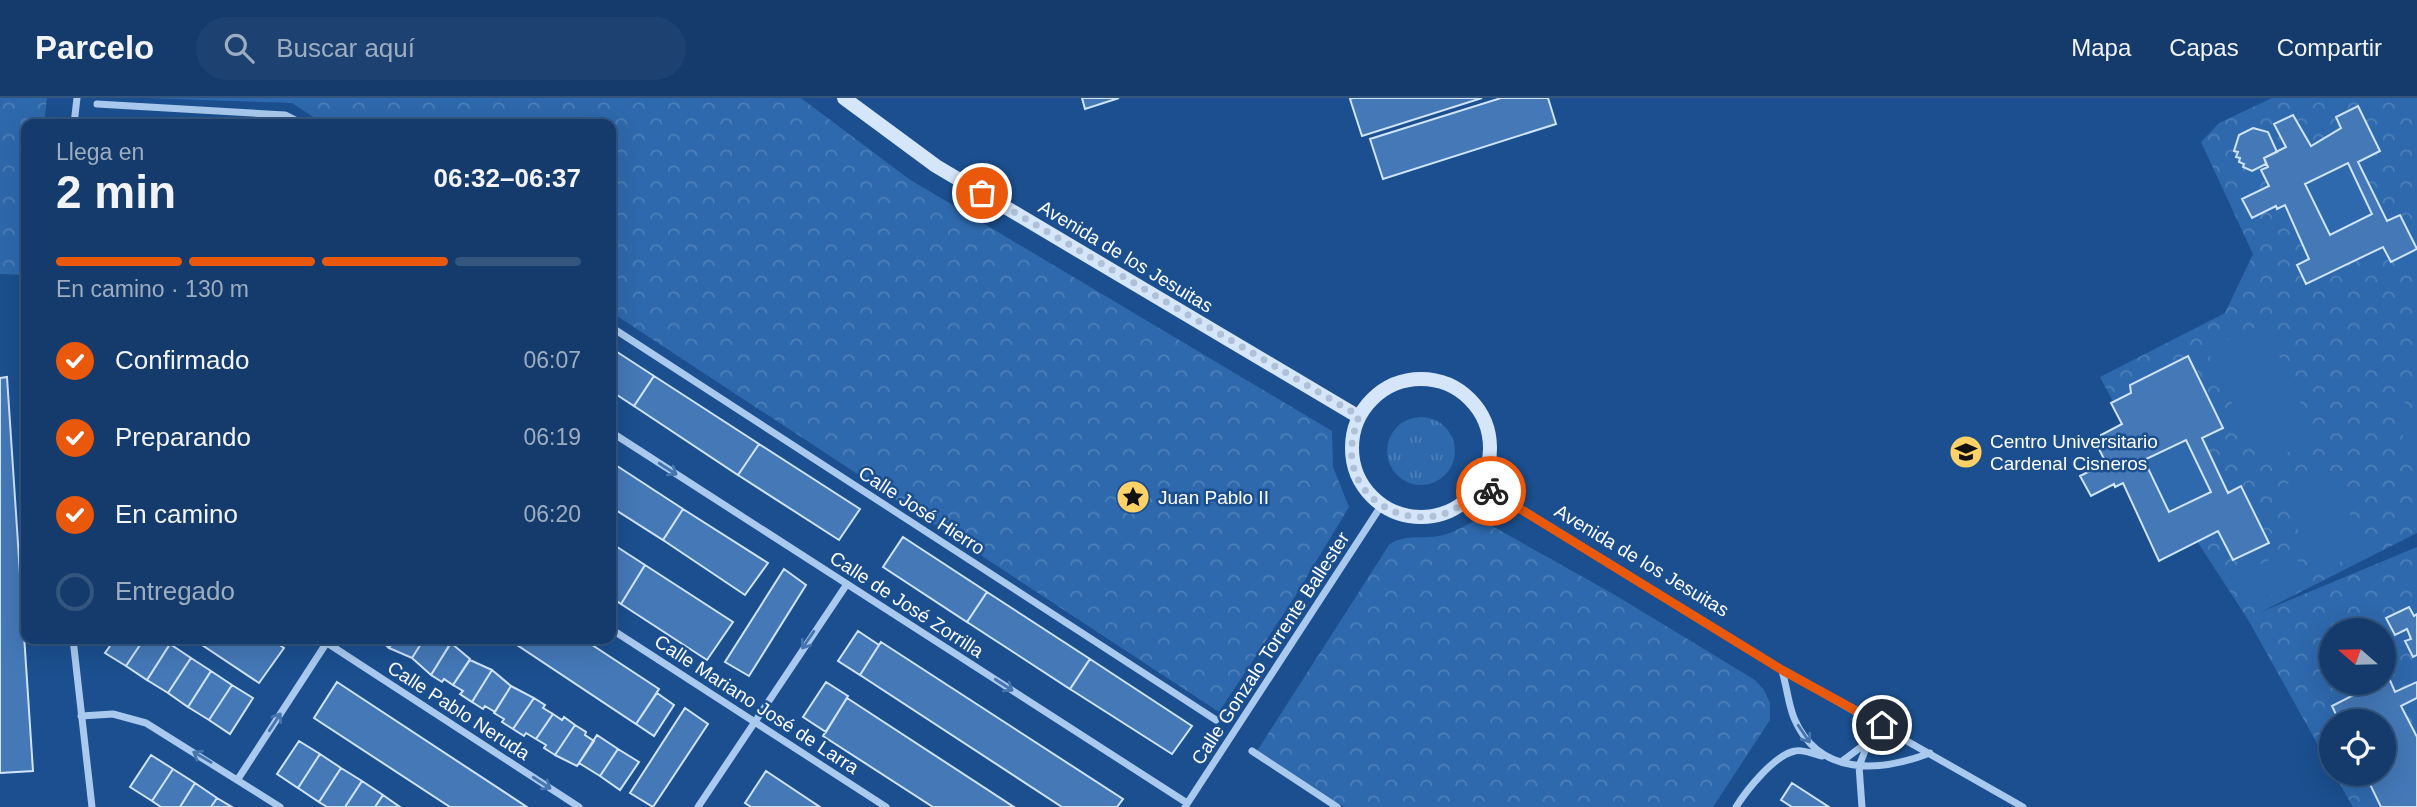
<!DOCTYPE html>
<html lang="es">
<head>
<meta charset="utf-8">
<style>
	body { margin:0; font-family:Helvetica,sans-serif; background:#1d4271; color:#f1f3f6; height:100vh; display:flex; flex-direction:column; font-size:26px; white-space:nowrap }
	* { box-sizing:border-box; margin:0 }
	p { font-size:23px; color:#9dadc1 }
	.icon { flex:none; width:38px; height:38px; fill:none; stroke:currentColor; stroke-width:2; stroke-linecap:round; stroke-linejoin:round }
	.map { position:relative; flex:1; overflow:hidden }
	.side { position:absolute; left:21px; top:21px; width:595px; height:525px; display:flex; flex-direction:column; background:#143b6b; border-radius:14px; box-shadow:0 7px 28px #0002,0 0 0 2px #33557e }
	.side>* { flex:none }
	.needle { width:46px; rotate:290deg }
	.fabs { position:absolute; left:2319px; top:520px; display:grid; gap:14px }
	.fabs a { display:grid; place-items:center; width:77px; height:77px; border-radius:50%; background:#143b6b; box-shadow:0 7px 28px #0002,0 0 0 2px #33557e; font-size:35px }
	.pin { position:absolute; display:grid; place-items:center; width:60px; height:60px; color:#fff; margin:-30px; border:4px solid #fff; border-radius:50%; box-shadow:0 2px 7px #0007 }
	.courier { position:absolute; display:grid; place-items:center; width:70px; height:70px; margin:-35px; border:5px solid #ea580c; border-radius:50%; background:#fff; color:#222; box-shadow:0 2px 9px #0007 }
	.summary em { font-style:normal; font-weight:600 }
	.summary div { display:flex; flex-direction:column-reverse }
	.summary { display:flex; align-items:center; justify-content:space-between; height:119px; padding:0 35px }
	h1 { font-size:46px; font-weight:600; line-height:52px }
	.bar { display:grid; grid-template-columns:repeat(4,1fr); gap:10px 7px; align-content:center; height:84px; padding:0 35px }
	.bar i { height:9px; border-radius:5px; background:#33557e }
	.bar .selected { background:#ea580c }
	.bar p { grid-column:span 4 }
	ol { padding:0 35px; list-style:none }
	li { display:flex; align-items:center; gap:21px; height:77px }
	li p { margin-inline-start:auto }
	li .icon { padding:7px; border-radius:50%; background:#ea580c; color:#fff; stroke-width:4 }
	li:last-child { color:#9dadc1 }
	li i { width:38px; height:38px; border:4px solid #33557e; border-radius:50% }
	header { display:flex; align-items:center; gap:42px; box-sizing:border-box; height:98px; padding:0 35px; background:#143b6b; border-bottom:2px solid #33557e }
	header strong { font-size:33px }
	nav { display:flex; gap:38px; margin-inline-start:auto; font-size:24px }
	.search { width:490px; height:63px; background:#1d4271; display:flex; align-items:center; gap:18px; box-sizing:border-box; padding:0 24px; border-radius:38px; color:#9dadc1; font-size:26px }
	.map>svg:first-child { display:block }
	.grass { fill:url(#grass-tufts) }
	.forest { fill:url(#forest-crowns); fill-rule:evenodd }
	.garden { fill:#2e69ad }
	.building { fill:#4478b7; stroke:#cfe3fa; stroke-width:2; fill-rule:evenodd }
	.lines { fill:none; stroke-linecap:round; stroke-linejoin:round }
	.street { stroke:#a9c9ee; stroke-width:7 }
	.secondary { stroke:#d6e6fa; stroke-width:14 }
	.oneway { stroke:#4674ac }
	.done { stroke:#afc1d8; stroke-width:7; stroke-dasharray:0 12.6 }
	.route { stroke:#ea580c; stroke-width:9 }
	.labels { text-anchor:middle; stroke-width:5; stroke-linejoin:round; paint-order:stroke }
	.street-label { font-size:19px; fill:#fff; stroke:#1b4f8f }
	.poi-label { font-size:19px; fill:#fff; stroke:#1b4f8f; text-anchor:start }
</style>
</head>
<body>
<header>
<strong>Parcelo</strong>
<div class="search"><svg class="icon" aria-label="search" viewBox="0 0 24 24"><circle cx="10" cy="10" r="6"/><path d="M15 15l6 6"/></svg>Buscar aquí</div>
<nav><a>Mapa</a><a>Capas</a><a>Compartir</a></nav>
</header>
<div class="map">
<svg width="2417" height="709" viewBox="0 0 2417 709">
	<defs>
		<pattern id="grass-tufts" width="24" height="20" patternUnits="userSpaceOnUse" patternTransform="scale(1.75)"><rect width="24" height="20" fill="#2e69ad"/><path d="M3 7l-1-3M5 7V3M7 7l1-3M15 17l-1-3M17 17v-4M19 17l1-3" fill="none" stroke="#4d80b9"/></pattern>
		<pattern id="forest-crowns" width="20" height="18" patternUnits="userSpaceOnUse" patternTransform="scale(1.75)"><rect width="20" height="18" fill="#2e69ad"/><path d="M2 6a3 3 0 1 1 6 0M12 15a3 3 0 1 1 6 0" fill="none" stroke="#4d80b9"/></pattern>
	</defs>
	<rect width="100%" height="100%" fill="#1b4f8f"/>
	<!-- grass -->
	<path class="grass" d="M1387 353a34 34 0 1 1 68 0a34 34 0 1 1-68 0Z"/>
	<!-- forest -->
	<path class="forest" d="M 0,0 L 47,0 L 44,26 L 26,26 L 26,177 L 0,176 Z
		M 147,0 L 801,0 L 909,81 L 1332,333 L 1333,369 L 1349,409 L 1294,500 L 1219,614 L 611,214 L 611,26 L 324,26 L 292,5 Z
		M 2272,0 L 2417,0 L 2417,435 L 2261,514 L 2417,449 L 2417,709 L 2353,709 L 2334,676 L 2384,676 L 2384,623 L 2331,623 L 2331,670 L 2247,520 L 2144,362 L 2100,279 L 2225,215 L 2253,156 L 2201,44 L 2219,25 ZM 2331,532 L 2384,532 L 2384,584 L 2331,584 Z
		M 1476,422 L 1483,423 L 1615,497 L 1755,582 L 1764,592 L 1770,605 L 1770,622 L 1713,709 L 1344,709 L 1257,653 L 1389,447 C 1402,436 1422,441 1439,438 C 1452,436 1464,428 1476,422 Z"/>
	<!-- garden -->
	<path class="garden" d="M 2348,65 L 2372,116 L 2330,137 L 2305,86 Z
		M 2264,225 L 2316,339 L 2262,368 L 2207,252 Z
		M 2403,301 L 2417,328 L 2417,344 L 2412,347 L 2407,345 L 2389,308 Z
		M 2186,342 L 2211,394 L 2169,414 L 2144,362 Z
		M 2326,367 L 2367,451 L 2320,474 L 2277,391 Z
		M 2292,451 L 2306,481 L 2250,509 L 2235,479 Z"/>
	<!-- building -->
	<path class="building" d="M 1082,0 L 1119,0 L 1085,11 Z
		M 1353,0 L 1482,0 L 1362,38 L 1350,1 Z
		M 1501,0 L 1548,0 L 1556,26 L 1383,81 L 1370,41 Z
		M 2358,8 L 2380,53 L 2358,64 L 2387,123 L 2400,117 L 2417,151 L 2391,164 L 2383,149 L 2306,186 L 2297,167 L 2309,161 L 2285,107 L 2277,111 L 2276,108 L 2252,120 L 2242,101 L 2269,88 L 2261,72 L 2268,69 L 2264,60 L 2286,49 L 2274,26 L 2293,17 L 2311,48 L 2341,30 L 2336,19 ZM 2348,65 L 2372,116 L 2330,137 L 2305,86 Z
		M 2253,30 L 2268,34 L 2277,54 L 2264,60 L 2266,66 L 2252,73 L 2243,69 L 2244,66 L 2239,64 L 2240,60 L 2236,59 L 2238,54 L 2234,53 L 2239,37 Z
		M 611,250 L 654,278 L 634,308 L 611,293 Z
		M 2188,258 L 2223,330 L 2202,340 L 2228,395 L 2241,388 L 2269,445 L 2233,462 L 2218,433 L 2159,463 L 2123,385 L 2115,389 L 2114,386 L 2091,398 L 2080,378 L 2106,365 L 2096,345 L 2103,342 L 2101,337 L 2122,326 L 2111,305 L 2131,295 L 2130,287 ZM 2186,342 L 2211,394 L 2169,414 L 2144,362 Z
		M 654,278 L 759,346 L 738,377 L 634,308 Z
		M 7,279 L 33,673 L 0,675 L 0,280 Z
		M 759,346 L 860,411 L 839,442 L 738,377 Z
		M 611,364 L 683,411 L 663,442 L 611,409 Z
		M 683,411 L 768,465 L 745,497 L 663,442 Z
		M 903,439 L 987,494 L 967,524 L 883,469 Z
		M 611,445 L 645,467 L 621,506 L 611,499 Z
		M 645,467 L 733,524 L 707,562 L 621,506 Z
		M 784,471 L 806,487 L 749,578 L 725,564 Z
		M 987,494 L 1090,561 L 1070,591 L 967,524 Z
		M 2409,509 L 2414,518 L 2417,516 L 2417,557 L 2413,559 L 2405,543 L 2411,541 L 2407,531 L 2395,537 L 2386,520 Z
		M 858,533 L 879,547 L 860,577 L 838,563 Z
		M 115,541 L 144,541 L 126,568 L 105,555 Z
		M 144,541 L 161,541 L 170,546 L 147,582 L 126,568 Z
		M 193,541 L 271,541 L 284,550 L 259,585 Z
		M 379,541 L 395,541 L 389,550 Z
		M 395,541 L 424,541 L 412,560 L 389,550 Z
		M 424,541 L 442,541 L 450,546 L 431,577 L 412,560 Z
		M 508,541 L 583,541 L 659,591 L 636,626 Z
		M 881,544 L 1123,701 L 1117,709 L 1062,709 L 860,577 Z
		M 451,545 L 470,561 L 453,587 L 444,581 L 442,584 L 431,577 Z
		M 170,546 L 191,560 L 168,595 L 147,582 Z
		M 191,560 L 211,573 L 188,609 L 168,595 Z
		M 1090,561 L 1192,628 L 1172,656 L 1070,591 Z
		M 470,562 L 492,572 L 472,604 L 460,596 L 463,593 L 453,587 Z
		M 492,572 L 511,588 L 495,614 L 485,608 L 483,611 L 472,604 Z
		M 211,573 L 232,587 L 209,622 L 188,609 Z
		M 2389,580 L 2395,594 L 2417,584 L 2417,600 L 2401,608 L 2417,639 L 2417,709 L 2381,709 L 2365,676 L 2384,676 L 2384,623 L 2339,623 L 2332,608 L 2379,584 L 2384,584 Z
		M 337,584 L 527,709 L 450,709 L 314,620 Z
		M 826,584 L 848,598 L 826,634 L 803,619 Z
		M 232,587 L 253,600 L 230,636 L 209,622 Z
		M 511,588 L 534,600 L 513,631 L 502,624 L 504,621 L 494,615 Z
		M 657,595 L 674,607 L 654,638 L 636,626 Z
		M 534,600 L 545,607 L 543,610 L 553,616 L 536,641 L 526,635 L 524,638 L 513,631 Z
		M 847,600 L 1014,709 L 933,709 L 823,638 Z
		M 685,610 L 708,626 L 653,709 L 630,695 Z
		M 553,616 L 562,622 L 564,619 L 575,627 L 555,657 L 544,650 L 546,647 L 536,641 Z
		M 575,627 L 586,634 L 585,637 L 594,643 L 577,668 L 555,657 Z
		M 597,637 L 618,651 L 600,678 L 579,665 Z
		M 299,643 L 320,656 L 298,690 L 277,676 Z
		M 618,651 L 639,664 L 620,692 L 600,678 Z
		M 320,656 L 341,670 L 319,704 L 298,690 Z
		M 151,657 L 173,671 L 152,703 L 130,689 Z
		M 341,670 L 362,683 L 345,709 L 327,709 L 319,704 Z
		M 173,671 L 195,685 L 180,709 L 161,709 L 152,703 Z
		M 766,673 L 820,709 L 751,709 L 745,705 Z
		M 362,683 L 383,697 L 375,709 L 345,709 Z
		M 195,685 L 217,700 L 211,709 L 180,709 Z
		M 1792,685 L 1829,709 L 1792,709 L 1781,702 Z
		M 383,697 L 400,709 L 375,709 Z
		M 217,700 L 232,709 L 211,709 Z"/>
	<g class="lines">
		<!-- street -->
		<path class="street" d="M 97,6 L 285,17 L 303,26
			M 74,26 L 77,0
			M 611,229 L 1216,622
			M 611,334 L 1187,705
			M 1481,386 L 1782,572 L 2023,709
			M 611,531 L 886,709
			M 73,541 L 92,709
			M 321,541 L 579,709
			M 1782,573 C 1787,589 1788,605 1794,620 C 1819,679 1880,674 1930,655
			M 81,618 L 113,616 L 146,625 L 280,709
			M 1252,653 L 1337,709
			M 1841,664 L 1869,643 L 1882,627
			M 238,681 L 329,541
			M 698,709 L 847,486
			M 1185,709 L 1381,408
			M 1736,709 C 1746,693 1774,657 1795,653 C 1802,651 1814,656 1822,658
			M 1862,709 L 1859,668 L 1869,643"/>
		<!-- secondary -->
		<path class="secondary" d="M 844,0 L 936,68 L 1359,319
			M1352 350a69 69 0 1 1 138 0a69 69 0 1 1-138 0Z"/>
	</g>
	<!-- one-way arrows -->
	<defs><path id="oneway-shaft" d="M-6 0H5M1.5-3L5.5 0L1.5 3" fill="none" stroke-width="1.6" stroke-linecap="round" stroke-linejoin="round" transform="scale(1.75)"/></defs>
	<g class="oneway">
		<use href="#oneway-shaft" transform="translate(668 371) rotate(33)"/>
		<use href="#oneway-shaft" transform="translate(808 542) rotate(124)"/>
		<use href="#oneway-shaft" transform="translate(1004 587) rotate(33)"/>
		<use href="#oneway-shaft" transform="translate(275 624) rotate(-57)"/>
		<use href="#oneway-shaft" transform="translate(1804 636) rotate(56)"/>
		<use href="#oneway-shaft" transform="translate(202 659) rotate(-149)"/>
		<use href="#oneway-shaft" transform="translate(542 685) rotate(33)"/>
	</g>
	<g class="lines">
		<!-- done -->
		<path class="done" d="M 982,95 L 1359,318 C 1352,338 1348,357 1356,377 C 1374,419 1432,433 1466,403 C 1472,398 1476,391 1480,386 L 1491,393"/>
		<!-- route -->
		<path class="route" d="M 1491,393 L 1782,572 L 1882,627"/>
	</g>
	<!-- icons -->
	<defs>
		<symbol id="school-disc" viewBox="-11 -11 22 22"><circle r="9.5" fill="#ffd166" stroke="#1b4f8f"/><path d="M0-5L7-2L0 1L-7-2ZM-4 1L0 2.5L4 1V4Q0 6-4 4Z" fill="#111"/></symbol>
		<symbol id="sight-disc" viewBox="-11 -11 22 22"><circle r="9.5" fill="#ffd166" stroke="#1b4f8f"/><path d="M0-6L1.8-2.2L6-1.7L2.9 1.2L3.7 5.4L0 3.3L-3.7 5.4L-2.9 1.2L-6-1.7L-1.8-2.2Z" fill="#111"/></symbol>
	</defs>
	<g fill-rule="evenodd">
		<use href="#school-disc" x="1947" y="335" width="38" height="38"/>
		<use href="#sight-disc" x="1114" y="380" width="38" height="38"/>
	</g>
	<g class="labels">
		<!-- street labels -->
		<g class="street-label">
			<text transform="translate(1126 158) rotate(31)" y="7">Avenida de los Jesuitas</text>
			<text transform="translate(922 412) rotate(33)" y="7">Calle José Hierro</text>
			<text transform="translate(1642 462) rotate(31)" y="7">Avenida de los Jesuitas</text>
			<text transform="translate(907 506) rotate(33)" y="7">Calle de José Zorrilla</text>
			<text transform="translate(1270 550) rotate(-57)" y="7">Calle Gonzalo Torrente Ballester</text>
			<text transform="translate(757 606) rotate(33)" y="7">Calle Mariano José de Larra</text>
			<text transform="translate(459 612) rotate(33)" y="7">Calle Pablo Neruda</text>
		</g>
		<!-- poi labels -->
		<g class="poi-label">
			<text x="1990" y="350">Centro Universitario<tspan x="1990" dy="22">Cardenal Cisneros</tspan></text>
			<text x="1158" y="406">Juan Pablo II</text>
		</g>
	</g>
</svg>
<div class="fabs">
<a><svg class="needle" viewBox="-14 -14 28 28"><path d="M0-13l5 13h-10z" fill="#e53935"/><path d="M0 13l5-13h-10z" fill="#9dadc1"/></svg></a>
<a><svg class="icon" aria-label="locate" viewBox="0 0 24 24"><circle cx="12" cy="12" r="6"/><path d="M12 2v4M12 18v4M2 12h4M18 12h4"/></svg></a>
</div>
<div class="pin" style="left:982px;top:95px;background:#ea580c"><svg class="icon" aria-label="bag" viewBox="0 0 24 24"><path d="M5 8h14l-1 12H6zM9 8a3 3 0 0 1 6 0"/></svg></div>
<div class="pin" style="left:1882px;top:627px;background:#1f2937"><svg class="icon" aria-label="home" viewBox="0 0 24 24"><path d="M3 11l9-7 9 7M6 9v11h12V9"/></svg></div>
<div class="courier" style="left:1491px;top:393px"><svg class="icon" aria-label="bike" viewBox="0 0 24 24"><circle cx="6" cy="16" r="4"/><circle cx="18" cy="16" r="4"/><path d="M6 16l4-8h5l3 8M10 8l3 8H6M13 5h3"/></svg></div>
<section class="side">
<div class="summary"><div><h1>2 min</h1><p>Llega en</p></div><em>06:32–06:37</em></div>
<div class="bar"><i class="selected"></i><i class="selected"></i><i class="selected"></i><i></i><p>En camino · 130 m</p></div>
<ol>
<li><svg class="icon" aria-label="check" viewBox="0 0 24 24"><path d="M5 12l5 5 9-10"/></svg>Confirmado<p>06:07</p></li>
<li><svg class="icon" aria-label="check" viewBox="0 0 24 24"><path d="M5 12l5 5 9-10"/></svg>Preparando<p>06:19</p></li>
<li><svg class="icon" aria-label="check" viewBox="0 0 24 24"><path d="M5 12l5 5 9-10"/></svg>En camino<p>06:20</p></li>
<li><i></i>Entregado</li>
</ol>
</section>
</div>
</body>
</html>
